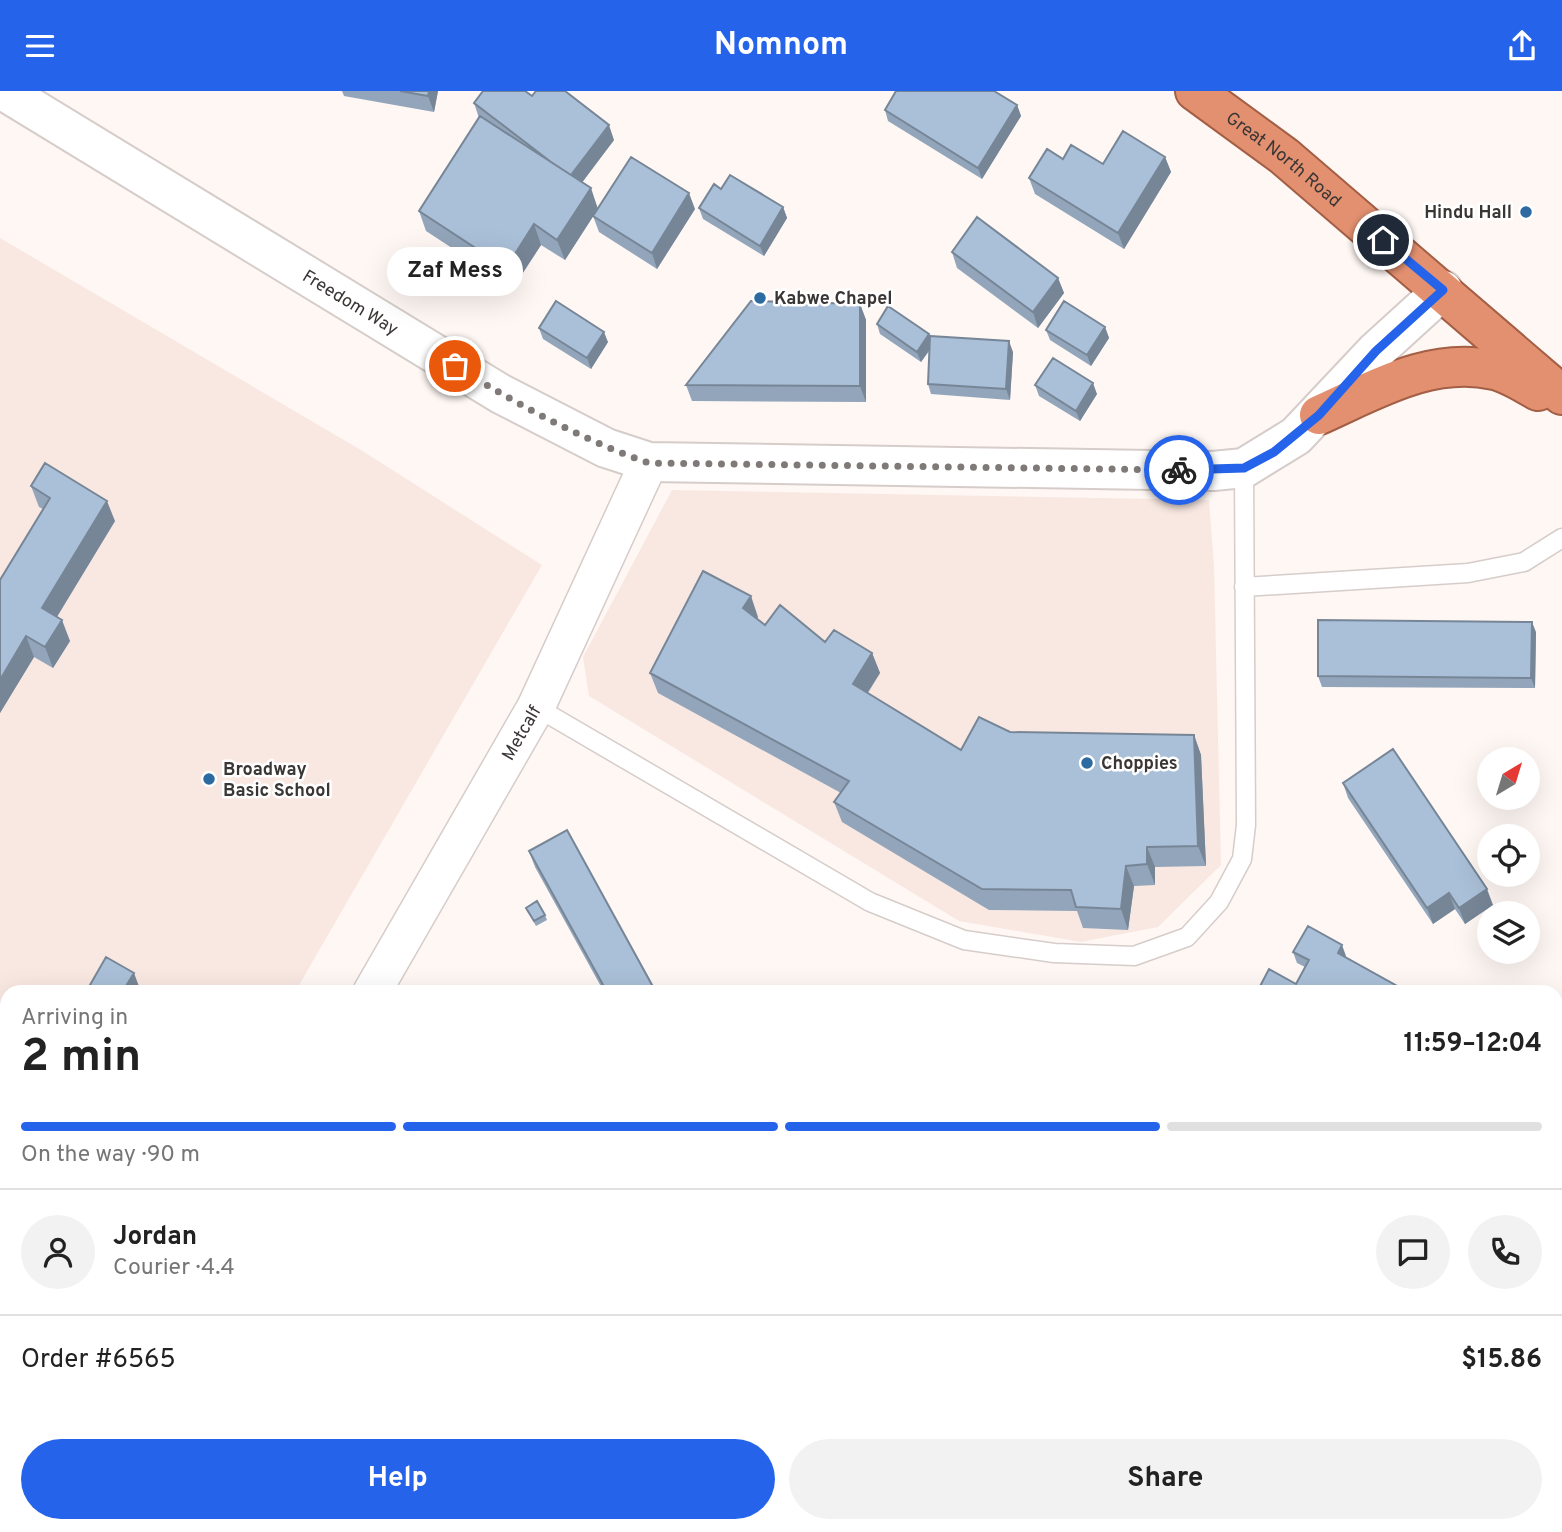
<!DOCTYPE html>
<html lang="en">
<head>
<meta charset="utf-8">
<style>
	body { margin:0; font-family:Overpass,sans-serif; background:#f2f2f2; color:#222; height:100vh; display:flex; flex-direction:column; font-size:26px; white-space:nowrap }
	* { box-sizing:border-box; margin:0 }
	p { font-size:23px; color:#767676 }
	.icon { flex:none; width:38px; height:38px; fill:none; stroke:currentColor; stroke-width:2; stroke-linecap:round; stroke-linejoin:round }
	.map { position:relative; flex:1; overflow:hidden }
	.drawer { position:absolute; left:0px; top:894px; width:1563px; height:548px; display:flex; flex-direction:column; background:#fff; border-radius:21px 21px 0 0; box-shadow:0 7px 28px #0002 }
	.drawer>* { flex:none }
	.needle { width:46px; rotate:38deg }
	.fabs { position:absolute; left:1477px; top:656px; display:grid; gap:14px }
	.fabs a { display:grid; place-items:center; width:63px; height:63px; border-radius:50%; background:#fff; box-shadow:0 7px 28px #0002; font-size:35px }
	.pin { position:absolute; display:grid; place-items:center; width:60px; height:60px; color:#fff; margin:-30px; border:4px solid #fff; border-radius:50%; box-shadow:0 2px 7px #0007 }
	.courier { position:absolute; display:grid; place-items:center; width:70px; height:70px; margin:-35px; border:5px solid #2563eb; border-radius:50%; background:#fff; color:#222; box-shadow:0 2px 9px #0007 }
	.bubble { position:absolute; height:49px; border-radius:24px; background:#fff; box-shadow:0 7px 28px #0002; font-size:23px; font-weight:700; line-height:49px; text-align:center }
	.headline em { font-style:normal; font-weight:700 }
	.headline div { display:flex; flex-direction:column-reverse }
	.headline { display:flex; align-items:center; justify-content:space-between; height:119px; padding:0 21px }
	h1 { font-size:46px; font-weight:700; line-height:52px }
	.bar { display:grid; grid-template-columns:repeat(4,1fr); gap:10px 7px; align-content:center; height:84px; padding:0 21px }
	.bar i { height:9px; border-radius:5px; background:#e0e0e0 }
	.bar .on { background:#2563eb }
	.bar p { grid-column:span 4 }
	.line { display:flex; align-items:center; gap:18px; padding:0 21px; border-top:2px solid #e0e0e0 }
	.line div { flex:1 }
	.round { display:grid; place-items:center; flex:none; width:74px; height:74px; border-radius:37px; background:#f2f2f2 }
	.primary-button { display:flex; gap:14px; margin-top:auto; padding:14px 21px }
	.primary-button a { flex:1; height:80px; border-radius:42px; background:#2563eb; color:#fff; font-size:28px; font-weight:700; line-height:80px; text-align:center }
	.primary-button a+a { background:#f2f2f2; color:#222 }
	header { display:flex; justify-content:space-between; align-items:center; height:91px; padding:0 21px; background:#2563eb; color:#fff; font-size:32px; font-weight:700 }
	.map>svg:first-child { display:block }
	.built { fill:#f9e8e2 }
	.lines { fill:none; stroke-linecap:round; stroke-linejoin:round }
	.service-casing { stroke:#d6cdca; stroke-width:21 }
	.minor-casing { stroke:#d6cdca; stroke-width:40 }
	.secondary-casing { stroke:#d6cdca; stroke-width:42 }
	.trunk-casing { stroke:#a35e45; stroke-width:42 }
	.service { stroke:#fff; stroke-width:18 }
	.minor { stroke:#fff; stroke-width:37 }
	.secondary { stroke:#fff; stroke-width:38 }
	.trunk { stroke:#e29070; stroke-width:38 }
	.wall { fill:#92a5ba }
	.shaded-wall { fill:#778697 }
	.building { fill:#aac0d8; stroke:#778697; stroke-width:2 }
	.done { stroke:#7f7a78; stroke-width:7; stroke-dasharray:0 12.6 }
	.route { stroke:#2563eb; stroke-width:9 }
	.poi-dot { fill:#2d6aa1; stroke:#fff; stroke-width:2.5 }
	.labels { text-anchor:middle; stroke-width:5; stroke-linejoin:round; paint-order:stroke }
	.street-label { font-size:18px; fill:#3a3635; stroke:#fff }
	.poi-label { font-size:18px; font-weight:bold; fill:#3a3635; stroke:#fff; text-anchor:start }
</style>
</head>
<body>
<header><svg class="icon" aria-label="menu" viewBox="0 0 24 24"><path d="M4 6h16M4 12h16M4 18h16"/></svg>Nomnom<svg class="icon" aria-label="share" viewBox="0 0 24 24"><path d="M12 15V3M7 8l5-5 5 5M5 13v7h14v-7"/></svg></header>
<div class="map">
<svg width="1562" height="1441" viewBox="0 0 1562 1441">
	<rect width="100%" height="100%" fill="#fef7f4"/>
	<!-- built -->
	<path class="built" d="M 0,147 L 361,359 L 542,474 L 295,901 L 7,901 L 7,1312 L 0,1320 Z
		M 672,399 L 1209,409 L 1214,474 L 1221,774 L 1158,836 L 1081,851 L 959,830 L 589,605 L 583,566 Z"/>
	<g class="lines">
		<defs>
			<path id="service" d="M 1244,496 L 1468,482 L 1524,471 L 1562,447
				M 536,616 L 870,811 L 964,849 L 1054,862 L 1134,865 L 1187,846 L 1219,811 L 1242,768 L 1246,734 L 1244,377"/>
			<g id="minor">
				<path id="s1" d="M 372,901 L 536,616 L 649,371"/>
				<path d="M 499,1435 L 506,1441"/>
				<path d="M 6,1441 L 11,1435"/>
			</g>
			<g id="secondary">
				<path id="s2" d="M 4,0 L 501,303 L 606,357 L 649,371 L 1213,380 L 1244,377 L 1296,345 L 1376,260 L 1443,199"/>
			</g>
			<g id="trunk">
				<path id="s3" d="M 1195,0 L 1284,65 L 1562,304"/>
				<path d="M 1319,324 C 1375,299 1431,265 1494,279 C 1509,282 1525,293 1538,300"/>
			</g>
		</defs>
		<!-- service casing -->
		<use href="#service" class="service-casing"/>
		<!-- minor casing -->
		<use href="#minor" class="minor-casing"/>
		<!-- secondary casing -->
		<use href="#secondary" class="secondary-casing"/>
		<!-- trunk casing -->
		<use href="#trunk" class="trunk-casing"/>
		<!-- service -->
		<use href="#service" class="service"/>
		<!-- minor -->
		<use href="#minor" class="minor"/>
		<!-- secondary -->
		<use href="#secondary" class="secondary"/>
		<!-- trunk -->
		<use href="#trunk" class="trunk"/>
	</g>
	<!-- wall -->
	<path class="wall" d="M 342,0 L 438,0 L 434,21 L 344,5 Z
		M 532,5 L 614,49 L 582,91 L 598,118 L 695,118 L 657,178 L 599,141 L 593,125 L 596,120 L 565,169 L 541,154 L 513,197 L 426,140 L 419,120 L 479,27 L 474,12 Z
		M 1017,14 L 1021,25 L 982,88 L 888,30 L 885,19 Z
		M 1165,66 L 1171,81 L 1124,158 L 1035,103 L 1029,87 L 1063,68 L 1103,73 Z
		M 721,98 L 783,116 L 787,127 L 764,165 L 703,128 L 699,117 Z
		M 952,161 L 1058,187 L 1064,202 L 1038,237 L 957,177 Z
		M 860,213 L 866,229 L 866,311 L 692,310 L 686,294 Z
		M 877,233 L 930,245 L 1013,261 L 1010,309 L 931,303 L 928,293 L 930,259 L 921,271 L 880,243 Z
		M 1105,236 L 1109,247 L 1091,275 L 1050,249 L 1046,239 Z
		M 539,237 L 608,251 L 591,278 L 543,248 Z
		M 1035,294 L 1097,303 L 1080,330 L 1039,305 Z
		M 31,395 L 115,430 L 57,526 L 70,550 L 53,577 L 34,566 L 0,622 L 0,489 L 43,418 L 39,416 Z
		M 758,526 L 757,528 L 765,534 L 825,551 L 872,562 L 880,582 L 868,602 L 961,659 L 1010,641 L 1194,644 L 1201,664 L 1206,775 L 1155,776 L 1155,794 L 1134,795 L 1128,839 L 1083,837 L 1077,820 L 989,819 L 842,731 L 834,711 L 841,702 L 658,602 L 650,582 Z
		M 1536,541 L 1535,597 L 1322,596 L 1318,585 Z
		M 1343,692 L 1493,814 L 1465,833 L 1455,818 L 1433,833 L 1348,707 Z
		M 529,760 L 652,894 L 655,901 L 604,901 L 535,776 Z
		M 526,817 L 545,824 L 547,829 L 536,835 Z
		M 1293,861 L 1346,865 L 1305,876 L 1297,872 Z
		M 1556,1005 L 1562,1008 L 1562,1071 L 1556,1070 Z
		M 1556,1220 L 1559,1220 L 1562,1228 L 1562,1273 L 1556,1273 Z
		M 48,1435 L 88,1435 L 83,1441 L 55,1441 Z"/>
	<!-- shaded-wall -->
	<path class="shaded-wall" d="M 429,0 L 438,0 L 434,21 L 428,5 Z
		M 1017,14 L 1021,25 L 982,88 L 978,77 Z
		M 609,34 L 614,49 L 575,101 L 570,85 Z
		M 1165,66 L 1171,81 L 1124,158 L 1118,142 Z
		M 591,97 L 598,118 L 565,169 L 557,149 Z
		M 689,102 L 695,118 L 657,178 L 652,162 Z
		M 783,116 L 787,127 L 764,165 L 760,155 Z
		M 534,133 L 541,154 L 513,197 L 506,177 Z
		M 1058,187 L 1064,202 L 1038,237 L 1033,221 Z
		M 860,213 L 866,229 L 866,311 L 860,295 Z
		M 1105,236 L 1109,247 L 1091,275 L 1087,264 Z
		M 604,241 L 608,251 L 591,278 L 587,267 Z
		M 929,243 L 933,253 L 921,271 L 917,261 Z
		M 1009,250 L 1013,261 L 1010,309 L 1006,298 Z
		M 1093,292 L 1097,303 L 1080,330 L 1076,320 Z
		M 107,410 L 115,430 L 50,537 L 42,517 Z
		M 751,505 L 758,526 L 750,538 L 743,517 Z
		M 62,529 L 70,550 L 53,577 L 45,556 Z
		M 1532,531 L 1536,541 L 1535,597 L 1531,587 Z
		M 26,545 L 34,566 L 0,622 L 0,589 Z
		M 872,562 L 880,582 L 860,613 L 853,593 Z
		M 1194,644 L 1201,664 L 1206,775 L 1198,755 Z
		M 1147,756 L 1155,776 L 1155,794 L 1147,773 Z
		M 1126,775 L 1134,795 L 1128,839 L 1121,818 Z
		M 1487,798 L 1493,814 L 1465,833 L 1459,817 Z
		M 1449,802 L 1455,818 L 1433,833 L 1427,817 Z
		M 1342,854 L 1346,865 L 1341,872 L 1338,862 Z
		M 134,882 L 140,898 L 138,901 L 126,895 Z
		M 1561,1005 L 1562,1008 L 1562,1067 L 1559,1060 Z
		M 1559,1220 L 1562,1228 L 1562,1273 L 1558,1262 Z
		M 76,1435 L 88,1435 L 83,1441 L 71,1441 Z"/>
	<!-- building -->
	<path class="building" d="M 400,0 L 429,0 L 428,5 Z
		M 483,0 L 525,0 L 532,5 L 536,0 L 565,0 L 609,34 L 571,84 L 551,71 L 474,12 Z
		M 896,0 L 994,0 L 1017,14 L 978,77 L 885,19 Z
		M 480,25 L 591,97 L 557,149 L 534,133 L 506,177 L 419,120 Z
		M 1123,40 L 1165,66 L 1118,142 L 1029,87 L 1047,58 L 1063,68 L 1071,54 L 1103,73 Z
		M 631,66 L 689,102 L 652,162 L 593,125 Z
		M 730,84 L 783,116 L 760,155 L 699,117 L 714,93 L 721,98 Z
		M 977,126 L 1058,187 L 1033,221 L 952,161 Z
		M 556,210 L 604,241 L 587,267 L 539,237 Z
		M 751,210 L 860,213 L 860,295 L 686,294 Z
		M 1064,210 L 1105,236 L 1087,264 L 1046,239 Z
		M 888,215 L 929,243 L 917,261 L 877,233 Z
		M 930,245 L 1009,250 L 1006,298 L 928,293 Z
		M 1053,267 L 1093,292 L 1076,320 L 1035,294 Z
		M 45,372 L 107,410 L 42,517 L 62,529 L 45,556 L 26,545 L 0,589 L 0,489 L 50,407 L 31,395 Z
		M 703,480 L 751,505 L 743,517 L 765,534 L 780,514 L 825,551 L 834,539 L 872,562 L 853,593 L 961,659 L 979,626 L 1010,641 L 1194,644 L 1198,755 L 1147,756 L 1147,773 L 1126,775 L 1121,818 L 1076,816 L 1071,799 L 982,798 L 834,711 L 849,690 L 650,582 Z
		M 1318,529 L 1532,531 L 1531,587 L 1318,585 Z
		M 1393,658 L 1487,798 L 1459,817 L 1449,802 L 1427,817 L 1343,692 Z
		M 567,739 L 652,894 L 640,901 L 607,901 L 529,760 Z
		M 537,810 L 545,824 L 534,830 L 526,817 Z
		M 1308,835 L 1342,854 L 1338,862 L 1408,901 L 1257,901 L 1269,878 L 1296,893 L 1309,869 L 1293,861 Z
		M 106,866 L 134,882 L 126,895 L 138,901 L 86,901 Z
		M 1556,1005 L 1561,1005 L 1559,1060 L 1556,1060 Z
		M 1556,1220 L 1559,1220 L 1558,1262 L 1556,1262 Z
		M 1556,1338 L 1562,1338 L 1562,1441 L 1543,1441 L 1543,1435 L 1556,1435 Z
		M 57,1435 L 76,1435 L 71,1441 L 65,1441 Z
		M 293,1435 L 350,1435 L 358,1441 L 288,1441 Z"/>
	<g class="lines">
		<!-- done -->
		<path class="done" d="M 455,275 C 517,313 580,348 649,372 L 1179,379"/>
		<!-- route -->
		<path class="route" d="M 1179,379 L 1244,377 L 1274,361 L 1319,324 L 1376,260 L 1443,199 L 1383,149"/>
	</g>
	<!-- markers -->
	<g class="poi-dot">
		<circle cx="1526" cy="121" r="7"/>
		<circle cx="760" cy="207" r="7"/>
		<circle cx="1087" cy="672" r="7"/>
		<circle cx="209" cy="688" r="7"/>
	</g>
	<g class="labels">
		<!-- street labels -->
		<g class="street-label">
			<text dy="6" stroke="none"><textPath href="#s3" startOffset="112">Great North Road</textPath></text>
			<text dy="6" stroke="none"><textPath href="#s2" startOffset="406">Freedom Way</textPath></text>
			<text dy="6" stroke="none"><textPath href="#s1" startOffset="299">Metcalf</textPath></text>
		</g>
		<!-- poi labels -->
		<g class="poi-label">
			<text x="1512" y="127" text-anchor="end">Hindu Hall</text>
			<text x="774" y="213">Kabwe Chapel</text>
			<text x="1101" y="678">Choppies</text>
			<text x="223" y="684">Broadway<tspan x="223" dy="21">Basic School</tspan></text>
		</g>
	</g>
</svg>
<div class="fabs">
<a><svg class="needle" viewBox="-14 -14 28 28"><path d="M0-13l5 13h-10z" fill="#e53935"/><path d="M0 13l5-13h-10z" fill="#767676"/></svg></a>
<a><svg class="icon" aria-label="locate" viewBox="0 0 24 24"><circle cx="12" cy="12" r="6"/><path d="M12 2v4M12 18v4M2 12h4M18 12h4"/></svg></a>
<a><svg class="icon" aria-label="layers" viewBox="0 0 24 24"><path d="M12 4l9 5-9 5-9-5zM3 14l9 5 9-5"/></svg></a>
</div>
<div class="pin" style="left:455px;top:275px;background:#ea580c"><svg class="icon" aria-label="bag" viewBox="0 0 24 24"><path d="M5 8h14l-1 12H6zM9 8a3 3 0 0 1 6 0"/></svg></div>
<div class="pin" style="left:1383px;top:149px;background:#1f2937"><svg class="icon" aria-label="home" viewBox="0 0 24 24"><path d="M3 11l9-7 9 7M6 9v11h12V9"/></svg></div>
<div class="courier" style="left:1179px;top:379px"><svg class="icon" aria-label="bike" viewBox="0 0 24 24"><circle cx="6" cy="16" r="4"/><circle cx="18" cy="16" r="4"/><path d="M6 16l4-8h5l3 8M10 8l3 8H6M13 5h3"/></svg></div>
<div class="bubble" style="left:387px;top:156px;width:136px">Zaf Mess</div>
<section class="drawer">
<div class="headline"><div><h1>2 min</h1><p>Arriving in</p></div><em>11:59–12:04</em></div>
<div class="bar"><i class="on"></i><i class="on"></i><i class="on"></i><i></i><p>On the way · 90 m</p></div>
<div class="line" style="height:126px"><a class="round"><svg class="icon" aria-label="person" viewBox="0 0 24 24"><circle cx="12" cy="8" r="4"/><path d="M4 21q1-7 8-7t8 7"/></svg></a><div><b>Jordan</b><p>Courier · 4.4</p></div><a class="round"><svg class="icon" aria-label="chat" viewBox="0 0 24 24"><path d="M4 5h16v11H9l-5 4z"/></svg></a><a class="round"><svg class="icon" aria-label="phone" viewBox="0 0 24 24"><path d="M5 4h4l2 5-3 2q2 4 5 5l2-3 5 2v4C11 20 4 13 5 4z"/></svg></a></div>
<div class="line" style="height:91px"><div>Order #6565</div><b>$15.86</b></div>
<div class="primary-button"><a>Help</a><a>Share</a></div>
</section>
</div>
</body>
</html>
